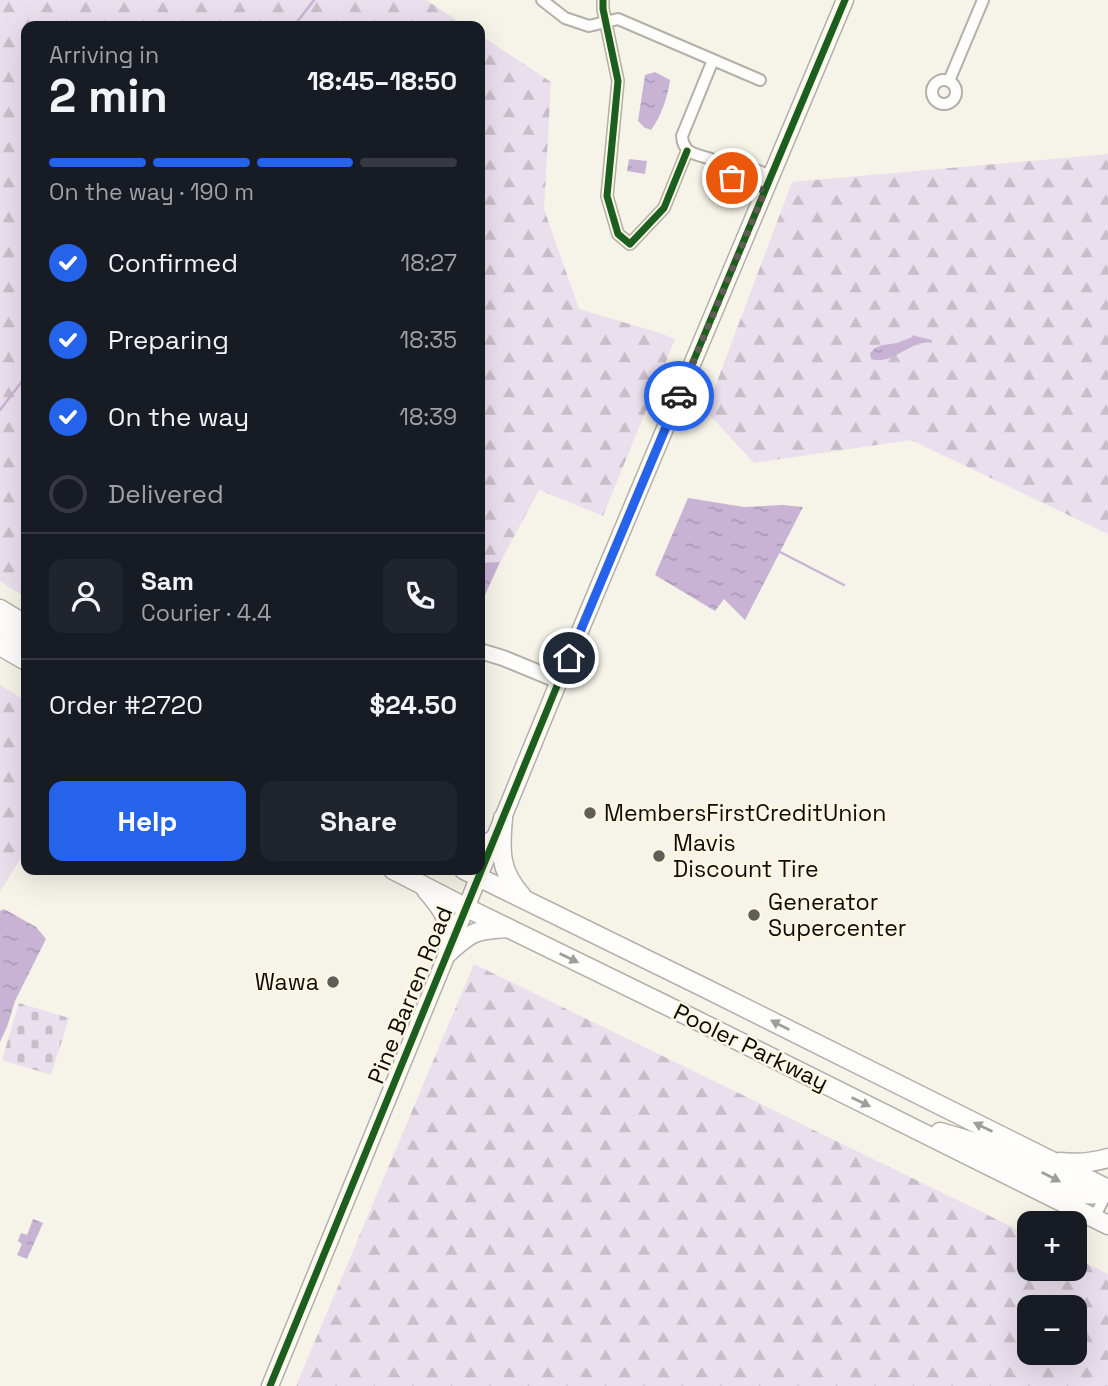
<!DOCTYPE html>
<html lang="en">
<head>
<meta charset="utf-8">
<style>
	body { margin:0; font-family:"Space Grotesk",sans-serif; background:#20242c; color:#f1f3f6; height:100vh; display:flex; flex-direction:column; font-size:26px; white-space:nowrap }
	* { box-sizing:border-box; margin:0 }
	p { font-size:23px; color:#9ea1a6 }
	.icon { flex:none; width:38px; height:38px; fill:none; stroke:currentColor; stroke-width:2; stroke-linecap:round; stroke-linejoin:round }
	.map { position:relative; flex:1; overflow:hidden }
	.drawer { position:absolute; left:21px; top:21px; width:464px; height:854px; display:flex; flex-direction:column; background:#171b24; border-radius:14px; box-shadow:0 7px 28px #0002 }
	.drawer>* { flex:none }
	.tools { position:absolute; left:1017px; top:1211px; display:grid; gap:14px }
	.tools a { display:grid; place-items:center; width:70px; height:70px; border-radius:14px; background:#171b24; box-shadow:0 7px 28px #0002; font-size:35px }
	.pin { position:absolute; display:grid; place-items:center; width:60px; height:60px; color:#fff; margin:-30px; border:4px solid #fff; border-radius:50%; box-shadow:0 2px 7px #0007 }
	.courier { position:absolute; display:grid; place-items:center; width:70px; height:70px; margin:-35px; border:5px solid #2563eb; border-radius:50%; background:#fff; color:#222; box-shadow:0 2px 9px #0007 }
	.head em { font-style:normal; font-weight:600 }
	.head div { display:flex; flex-direction:column-reverse }
	.head { display:flex; align-items:center; justify-content:space-between; height:119px; padding:0 28px }
	h1 { font-size:46px; font-weight:600; line-height:52px }
	.bar { display:grid; grid-template-columns:repeat(4,1fr); gap:10px 7px; align-content:center; height:84px; padding:0 28px }
	.bar i { height:9px; border-radius:5px; background:#363941 }
	.bar .active { background:#2563eb }
	.bar p { grid-column:span 4 }
	.line { display:flex; align-items:center; gap:18px; padding:0 28px; border-top:2px solid #363941 }
	.line div { flex:1 }
	.round { display:grid; place-items:center; flex:none; width:74px; height:74px; border-radius:14px; background:#20242c }
	ol { padding:0 28px; list-style:none }
	li { display:flex; align-items:center; gap:21px; height:77px }
	li p { margin-inline-start:auto }
	li .icon { padding:7px; border-radius:50%; background:#2563eb; color:#fff; stroke-width:4 }
	li:last-child { color:#9ea1a6 }
	li i { width:38px; height:38px; border:4px solid #363941; border-radius:50% }
	.action { display:flex; gap:14px; margin-top:auto; padding:14px 28px }
	.action a { flex:1; height:80px; border-radius:14px; background:#2563eb; color:#fff; font-size:28px; font-weight:600; line-height:80px; text-align:center }
	.action a+a { background:#20242c; color:#f1f3f6 }
	.map>svg:first-child { display:block }
	.forest { fill:url(#forest-firs); fill-rule:evenodd }
	.cemetery { fill:url(#cemetery-stones) }
	.water { fill:url(#water-ripples) }
	.lines { fill:none; stroke-linecap:round; stroke-linejoin:round }
	.stream { stroke:#c9b3d5; stroke-width:2.5 }
	.minor-casing { stroke:#b3b0a9; stroke-width:14 }
	.tertiary-casing { stroke:#b3b0a9; stroke-width:18 }
	.secondary-casing { stroke:#b3b0a9; stroke-width:19 }
	.primary-casing { stroke:#b3b0a9; stroke-width:21 }
	.minor { stroke:#fefdfc; stroke-width:10 }
	.tertiary { stroke:#fefdfc; stroke-width:14 }
	.secondary { stroke:#fefdfc; stroke-width:16 }
	.primary { stroke:#fefdfc; stroke-width:18 }
	.cycleway-casing { stroke:#fcf6e3; stroke-width:11 }
	.cycleway { stroke:#1b5e20; stroke-width:7 }
	.oneway { fill:#9e9d9a }
	.done { stroke:#5f5d56; stroke-width:7; stroke-dasharray:0 12.6 }
	.route { stroke:#2563eb; stroke-width:9 }
	.poi-dot { fill:#5f5d56; stroke:#fcf6e3; stroke-width:2.5 }
	.labels { text-anchor:middle; stroke-width:5; stroke-linejoin:round; paint-order:stroke }
	.poi-label { font-size:23px; fill:#0e0c07; stroke:#fcf6e3; text-anchor:start }
	.street-label { font-size:23px; fill:#0e0c07; stroke:#fcf6e3 }
</style>
</head>
<body>
<div class="map">
<svg width="1108" height="1386" viewBox="0 0 1108 1386">
	<defs>
		<pattern id="forest-firs" width="22" height="20" patternUnits="userSpaceOnUse" patternTransform="scale(1.75)"><rect width="22" height="20" fill="#eadfed"/><path d="M5 1l3.5 6h-7zM16 11l3.5 6h-7z" fill="#c8beca"/></pattern>
		<pattern id="cemetery-stones" width="16" height="16" patternUnits="userSpaceOnUse" patternTransform="scale(1.75)"><rect width="16" height="16" fill="#eadfed"/><path d="M2 7V4a2 2 0 0 1 4 0v3zM10 15v-3a2 2 0 0 1 4 0v3z" fill="#c8beca"/></pattern>
		<pattern id="water-ripples" width="26" height="14" patternUnits="userSpaceOnUse" patternTransform="scale(1.75)"><rect width="26" height="14" fill="#c9b3d5"/><path d="M2 4q2-2 4 0t4 0M15 11q2-2 4 0t4 0" fill="none" stroke="#ab99b5"/></pattern>
	</defs>
	<rect width="100%" height="100%" fill="#f6f3e9"/>
	<!-- forest -->
	<path class="forest" d="M 0,0 L 426,0 L 466,26 L 26,26 L 26,598 L 0,581 Z
		M 480,35 L 551,82 L 544,209 L 579,309 L 660,333 L 675,339 L 603,516 L 539,490 L 480,600 Z
		M 1108,154 L 1108,534 L 911,440 L 754,463 L 706,411 L 792,182 Z
		M 0,685 L 26,701 L 26,850 L 0,891 Z
		M 474,964 L 1029,1235 L 1029,1269 L 1074,1269 L 1075,1258 L 1108,1274 L 1108,1386 L 296,1386 ZM 1029,1307 L 1074,1307 L 1074,1353 L 1029,1353 Z"/>
	<!-- cemetery -->
	<path class="cemetery" d="M 19,1003 L 69,1018 L 51,1075 L 2,1060 Z"/>
	<!-- water -->
	<path class="water" d="M 655,72 L 670,80 C 668,96 661,117 651,130 L 644,127 L 638,121 L 645,75 Z
		M 629,159 L 647,161 L 645,174 L 627,171 Z
		M 915,336 L 932,340 L 932,343 C 910,339 894,366 871,359 L 870,353 L 875,348 L 883,345 L 897,343 Z
		M 688,498 L 744,507 L 783,505 L 803,507 L 745,620 L 724,599 L 715,611 L 655,575 Z
		M 500,562 L 480,606 L 480,563 Z
		M 4,909 L 36,927 L 46,939 L 15,1001 L 7,1027 L 0,1042 L 0,911 Z
		M 33,1219 L 43,1223 L 27,1259 L 17,1255 L 22,1244 L 18,1241 L 21,1233 L 27,1235 Z"/>
	<g class="lines">
		<!-- stream -->
		<path class="stream" d="M 294,26 L 314,0
			M 0,410 L 26,376
			M 780,552 L 844,585"/>
		<defs>
			<path id="minor" d="M 542,0 L 565,18 L 589,26 L 618,19 L 760,80
				M 603,0 L 603,9 L 618,81 L 607,196 L 618,234 L 630,244 L 664,208 L 687,151
				M932 92a12 12 0 1 1 24 0a12 12 0 1 1-24 0Z
				M 949,81 L 983,0
				M 711,159 C 696,154 683,154 682,136 L 713,60
				M 720,159 L 736,162 L 771,176
				M 718,166 L 726,171 L 732,178 L 765,191
				M 1094,1218 L 1108,1190"/>
			<path id="tertiary" d="M 480,651 L 503,658 L 559,681"/>
			<path id="secondary" d="M 270,1386 L 559,681 L 845,0"/>
			<path id="primary" d="M 0,609 L 26,625
				M 0,626 L 26,642
				M 0,646 L 26,661
				M 503,818 C 500,850 499,871 522,896
				M 480,849 L 494,839
				M 393,870 L 467,908 L 688,1016 L 1108,1225
				M 464,870 L 705,988 L 1108,1189
				M 426,890 C 448,915 449,920 448,953
				M 448,953 C 472,931 475,930 508,928
				M 940,1132 L 991,1147 L 1084,1194 C 1094,1195 1099,1195 1108,1189
				M 1060,1162 C 1077,1164 1091,1163 1108,1158"/>
		</defs>
		<!-- minor casing -->
		<use href="#minor" class="minor-casing"/>
		<!-- tertiary casing -->
		<use href="#tertiary" class="tertiary-casing"/>
		<!-- secondary casing -->
		<use href="#secondary" class="secondary-casing"/>
		<!-- primary casing -->
		<use href="#primary" class="primary-casing"/>
		<!-- minor -->
		<use href="#minor" class="minor"/>
		<!-- tertiary -->
		<use href="#tertiary" class="tertiary"/>
		<!-- secondary -->
		<use href="#secondary" class="secondary"/>
		<!-- primary -->
		<use href="#primary" class="primary"/>
		<defs>
			<path id="cycleway" d="M 603,0 L 603,9 L 618,81 L 607,196 L 618,234 L 630,244 L 664,208 L 687,151
				M 270,1386 L 559,681 L 845,0"/>
		</defs>
		<!-- cycleway casing -->
		<use href="#cycleway" class="cycleway-casing"/>
		<!-- cycleway -->
		<use href="#cycleway" class="cycleway"/>
	</g>
	<!-- one-way arrows -->
	<defs><path id="oneway-solid" d="M-6-.8H1V-3.2L6.5 0L1 3.2V.8H-6Z" transform="scale(1.75)"/></defs>
	<g class="oneway">
		<use href="#oneway-solid" transform="translate(569 958) rotate(26)"/>
		<use href="#oneway-solid" transform="translate(780 1025) rotate(-153)"/>
		<use href="#oneway-solid" transform="translate(861 1102) rotate(26)"/>
		<use href="#oneway-solid" transform="translate(983 1127) rotate(-154)"/>
		<use href="#oneway-solid" transform="translate(1051 1177) rotate(27)"/>
	</g>
	<g class="lines">
		<!-- done -->
		<path class="done" d="M 679,396 L 765,191 L 732,178"/>
		<!-- route -->
		<path class="route" d="M 569,658 L 679,396"/>
	</g>
	<!-- markers -->
	<g class="poi-dot">
		<circle cx="590" cy="813" r="7"/>
		<circle cx="659" cy="856" r="7"/>
		<circle cx="754" cy="915" r="7"/>
		<circle cx="333" cy="982" r="7"/>
	</g>
	<g class="labels">
		<!-- poi labels -->
		<g class="poi-label">
			<text x="604" y="821">MembersFirstCreditUnion</text>
			<text x="673" y="851">Mavis<tspan x="673" dy="26">Discount Tire</tspan></text>
			<text x="768" y="910">Generator<tspan x="768" dy="26">Supercenter</tspan></text>
			<text x="319" y="990" text-anchor="end">Wawa</text>
		</g>
		<!-- street labels -->
		<g class="street-label">
			<text transform="translate(410 995) rotate(-68)" y="8">Pine Barren Road</text>
			<text transform="translate(751 1047) rotate(26)" y="8">Pooler Parkway</text>
		</g>
	</g>
</svg>
<div class="tools">
<a>+</a>
<a>−</a>
</div>
<div class="pin" style="left:732px;top:178px;background:#ea580c"><svg class="icon" aria-label="bag" viewBox="0 0 24 24"><path d="M5 8h14l-1 12H6zM9 8a3 3 0 0 1 6 0"/></svg></div>
<div class="pin" style="left:569px;top:658px;background:#1f2937"><svg class="icon" aria-label="home" viewBox="0 0 24 24"><path d="M3 11l9-7 9 7M6 9v11h12V9"/></svg></div>
<div class="courier" style="left:679px;top:396px"><svg class="icon" aria-label="car" viewBox="0 0 24 24"><path d="M5 17H2v-5l4-1 3-4h7l3 4 3 1v5h-3M9 17h6M6 11h13"/><circle cx="7" cy="17" r="2"/><circle cx="17" cy="17" r="2"/></svg></div>
<section class="drawer">
<div class="head"><div><h1>2 min</h1><p>Arriving in</p></div><em>18:45–18:50</em></div>
<div class="bar"><i class="active"></i><i class="active"></i><i class="active"></i><i></i><p>On the way · 190 m</p></div>
<ol>
<li><svg class="icon" aria-label="check" viewBox="0 0 24 24"><path d="M5 12l5 5 9-10"/></svg>Confirmed<p>18:27</p></li>
<li><svg class="icon" aria-label="check" viewBox="0 0 24 24"><path d="M5 12l5 5 9-10"/></svg>Preparing<p>18:35</p></li>
<li><svg class="icon" aria-label="check" viewBox="0 0 24 24"><path d="M5 12l5 5 9-10"/></svg>On the way<p>18:39</p></li>
<li><i></i>Delivered</li>
</ol>
<div class="line" style="height:126px"><a class="round"><svg class="icon" aria-label="person" viewBox="0 0 24 24"><circle cx="12" cy="8" r="4"/><path d="M4 21q1-7 8-7t8 7"/></svg></a><div><b>Sam</b><p>Courier · 4.4</p></div><a class="round"><svg class="icon" aria-label="phone" viewBox="0 0 24 24"><path d="M5 4h4l2 5-3 2q2 4 5 5l2-3 5 2v4C11 20 4 13 5 4z"/></svg></a></div>
<div class="line" style="height:91px"><div>Order #2720</div><b>$24.50</b></div>
<div class="action"><a>Help</a><a>Share</a></div>
</section>
</div>
</body>
</html>
